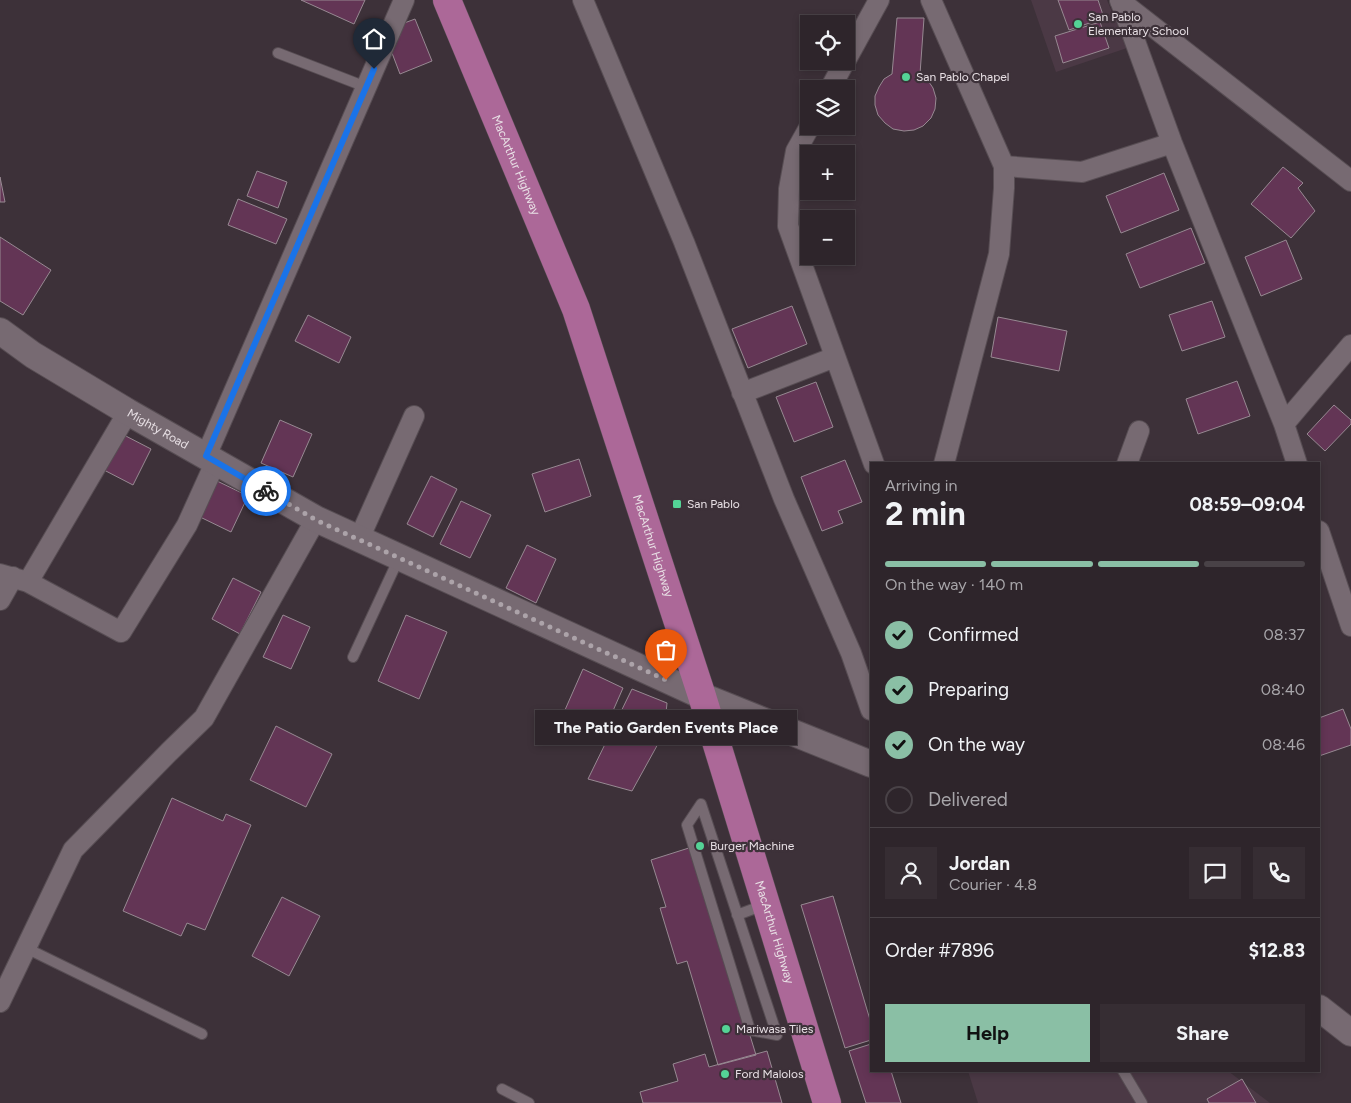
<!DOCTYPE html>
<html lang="en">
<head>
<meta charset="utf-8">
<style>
	body { margin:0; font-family:Figtree,sans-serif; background:#362d33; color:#f1f3f6; height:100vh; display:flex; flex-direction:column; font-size:19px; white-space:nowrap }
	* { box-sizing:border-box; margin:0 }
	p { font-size:16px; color:#a7a5a9 }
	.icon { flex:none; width:28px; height:28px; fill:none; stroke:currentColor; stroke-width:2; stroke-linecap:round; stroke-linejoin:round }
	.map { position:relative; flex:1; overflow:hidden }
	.details { position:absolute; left:870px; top:462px; width:450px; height:610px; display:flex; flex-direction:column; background:#2e252b; border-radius:0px; box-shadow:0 2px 8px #0003,0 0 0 1px #494247 }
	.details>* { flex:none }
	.fabs { position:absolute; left:800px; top:15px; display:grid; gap:10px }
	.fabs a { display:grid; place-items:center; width:55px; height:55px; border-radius:0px; background:#2e252b; box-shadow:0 2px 8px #0003,0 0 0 1px #494247; font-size:25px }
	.pin { position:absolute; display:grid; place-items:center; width:42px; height:42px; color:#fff; margin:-51px -21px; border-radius:50% 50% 50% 0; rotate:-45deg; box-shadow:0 0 5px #0007 }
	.pin .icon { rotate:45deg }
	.courier { position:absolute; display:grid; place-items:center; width:50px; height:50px; margin:-25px; border:4px solid #1a73e8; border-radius:50%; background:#fff; color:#222; box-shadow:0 1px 6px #0007 }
	.bubble { position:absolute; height:35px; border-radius:0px; background:#2e252b; box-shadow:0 2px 8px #0003,0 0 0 1px #494247; font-size:16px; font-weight:700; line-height:35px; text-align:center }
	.summary em { font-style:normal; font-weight:700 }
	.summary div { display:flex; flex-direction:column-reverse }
	.summary { display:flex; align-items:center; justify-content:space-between; height:85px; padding:0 15px }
	h1 { font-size:32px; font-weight:700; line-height:38px }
	.bar { display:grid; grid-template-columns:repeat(4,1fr); gap:8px 5px; align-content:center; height:60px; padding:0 15px }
	.bar i { height:6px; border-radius:4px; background:#494247 }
	.bar .on { background:#8abfa5 }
	.bar p { grid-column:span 4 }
	.line { display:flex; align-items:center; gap:12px; padding:0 15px; border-top:1px solid #494247 }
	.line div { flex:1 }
	.round { display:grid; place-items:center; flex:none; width:52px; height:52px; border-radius:0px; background:#362d33 }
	ol { padding:0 15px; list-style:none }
	li { display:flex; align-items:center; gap:15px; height:55px }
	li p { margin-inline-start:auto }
	li .icon { padding:5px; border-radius:50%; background:#8abfa5; color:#111; stroke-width:4 }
	li:last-child { color:#a7a5a9 }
	li i { width:28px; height:28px; border:2px solid #494247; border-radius:50% }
	.primary-button { display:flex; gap:10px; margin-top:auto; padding:10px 15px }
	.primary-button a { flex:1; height:58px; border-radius:0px; background:#8abfa5; color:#111; font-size:20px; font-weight:700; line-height:58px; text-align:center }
	.primary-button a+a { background:#362d33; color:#f1f3f6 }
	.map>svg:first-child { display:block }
	.built { fill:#4b3945 }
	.building { fill:#633555; stroke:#978992 }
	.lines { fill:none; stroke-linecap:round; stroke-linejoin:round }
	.service-casing { stroke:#574d53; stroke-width:12 }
	.minor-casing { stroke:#574d53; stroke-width:22 }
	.tertiary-casing { stroke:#574d53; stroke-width:28 }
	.trunk-casing { stroke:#574d53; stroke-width:29 }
	.service { stroke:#776a72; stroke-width:10 }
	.minor { stroke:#776a72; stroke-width:20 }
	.tertiary { stroke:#776a72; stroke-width:26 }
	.trunk { stroke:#ac6898; stroke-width:28 }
	.done { stroke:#aca3a9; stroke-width:5; stroke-dasharray:0 9 }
	.route { stroke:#1a73e8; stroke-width:6 }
	.poi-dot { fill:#54d396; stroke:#3d3139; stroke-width:2 }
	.labels { text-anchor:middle; stroke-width:4.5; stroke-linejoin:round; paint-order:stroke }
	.poi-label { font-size:12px; fill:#e8e0e5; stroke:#3d3139; text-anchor:start }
	.street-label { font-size:12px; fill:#e8e0e5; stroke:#3d3139 }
</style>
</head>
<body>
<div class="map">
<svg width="1351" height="1103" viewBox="0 0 1351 1103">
	<rect width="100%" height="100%" fill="#3d3139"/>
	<!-- built -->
	<path class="built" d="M 1031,0 L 1107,0 L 1127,48 L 1056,72 Z
		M 968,1071 L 1228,1071 L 1270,1103 L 978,1103 Z"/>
	<!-- building -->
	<path class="building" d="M 301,0 L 365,0 L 354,24 Z
		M 1058,0 L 1098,0 L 1104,18 L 1069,30 Z
		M 897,18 L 924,18 L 920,74 L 927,79 L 933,88 L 936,98 L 935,109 L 931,118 L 923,126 L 914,130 L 904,131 L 893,129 L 885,123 L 878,115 L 875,105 L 875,96 L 879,87 L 884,79 L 892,74 Z
		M 415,19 L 432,61 L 400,74 L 392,53 L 399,25 Z
		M 1100,22 L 1109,48 L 1063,63 L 1055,36 Z
		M 1283,167 L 1303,183 L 1298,188 L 1315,211 L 1291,238 L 1251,204 Z
		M 257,171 L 287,182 L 278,208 L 247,196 Z
		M 1164,173 L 1179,210 L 1121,233 L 1106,196 Z
		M 0,177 L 5,202 L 0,202 Z
		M 238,199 L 287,219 L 276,244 L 228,225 Z
		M 1191,228 L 1205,263 L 1140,288 L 1126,254 Z
		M 0,237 L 51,270 L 23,315 L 0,301 Z
		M 1286,240 L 1302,279 L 1261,296 L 1245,257 Z
		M 1212,301 L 1225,337 L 1182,351 L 1169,315 Z
		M 792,306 L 807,344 L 748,368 L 732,329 Z
		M 308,315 L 351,337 L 339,363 L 295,341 Z
		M 998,317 L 1067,331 L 1059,371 L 991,357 Z
		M 1237,381 L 1250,416 L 1198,434 L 1186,399 Z
		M 816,382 L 833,427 L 794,442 L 776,397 Z
		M 1334,405 L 1351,420 L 1351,424 L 1325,451 L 1307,434 Z
		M 280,420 L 312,434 L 293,477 L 261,463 Z
		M 120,433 L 151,449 L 133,485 L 102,469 Z
		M 579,459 L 591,496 L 545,512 L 532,474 Z
		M 845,460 L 862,502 L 838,511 L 843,523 L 822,531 L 801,477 Z
		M 431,476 L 457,489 L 433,537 L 407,524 Z
		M 215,480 L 248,496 L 231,532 L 198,516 Z
		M 461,501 L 491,515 L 470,558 L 440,544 Z
		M 527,545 L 556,559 L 536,603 L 506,588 Z
		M 233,578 L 261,592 L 240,634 L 212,619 Z
		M 283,615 L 310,627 L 291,669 L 263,657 Z
		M 406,615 L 447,632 L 419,699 L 378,681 Z
		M 583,669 L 623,688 L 601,738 L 561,719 Z
		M 632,689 L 667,703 L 664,733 L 632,791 L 588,779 Z
		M 1343,709 L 1351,729 L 1351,745 L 1319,756 L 1319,718 Z
		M 276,726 L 332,754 L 306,807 L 250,780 Z
		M 172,798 L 223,821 L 226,814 L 251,825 L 205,930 L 187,923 L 181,936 L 123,911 Z
		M 692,847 L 756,1055 L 718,1065 L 687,961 L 677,964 L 660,908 L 666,907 L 651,860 Z
		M 833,896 L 871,1023 L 871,1040 L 845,1048 L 801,905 Z
		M 282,897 L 320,916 L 289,976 L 252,956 Z
		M 871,1044 L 871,1071 L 891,1071 L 901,1103 L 866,1103 L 849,1051 Z
		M 767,1051 L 782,1103 L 643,1103 L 640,1092 L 678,1081 L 673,1064 L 705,1054 L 709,1067 Z
		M 1242,1079 L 1256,1103 L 1209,1103 L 1207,1099 Z"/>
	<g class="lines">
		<defs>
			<path id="service" d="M 278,53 L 366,87
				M 353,657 L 399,558
				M 701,804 L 777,1035 L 750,1030 L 687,825 Z
				M 737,915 L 764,905
				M 26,948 L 202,1034
				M 1123,1071 L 1142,1103
				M 502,1089 L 529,1103"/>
			<path id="minor" d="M 583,0 L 684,242 L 784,499 L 851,653 L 871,710
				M 931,0 L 1004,166 L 1004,188 L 999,254 L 944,464
				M 1120,0 L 1172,143 L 1284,424 L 1297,464
				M 1120,1 L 1351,181
				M 846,60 L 879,0
				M 830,89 L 845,61
				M 810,126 L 796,151 L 789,189 L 788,226 L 874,464
				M 1004,166 L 1082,172 L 1172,143
				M 742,393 L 835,357
				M 1284,424 L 1351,345
				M 206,456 L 404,0
				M 1127,464 L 1139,431
				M 1319,531 L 1351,626
				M 359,539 L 414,416
				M 0,574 L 28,582 L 121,632 L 187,525 L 216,461
				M 28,582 L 128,412
				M 0,600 L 13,577
				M 0,1002 L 73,850 L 169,752 L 204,718 L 316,519"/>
			<g id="tertiary">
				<path id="s1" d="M 0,331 L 33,355 L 128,412 L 316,519 L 702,696 L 871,764"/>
				<path d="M 1319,1008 L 1351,1033"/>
			</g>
			<g id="trunk">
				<path id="s2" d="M 447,0 L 576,309 L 702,696 L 827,1103"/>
			</g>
		</defs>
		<!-- service casing -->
		<use href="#service" class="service-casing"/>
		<!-- minor casing -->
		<use href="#minor" class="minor-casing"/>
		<!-- tertiary casing -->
		<use href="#tertiary" class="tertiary-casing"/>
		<!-- trunk casing -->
		<use href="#trunk" class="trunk-casing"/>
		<!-- service -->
		<use href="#service" class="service"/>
		<!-- minor -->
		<use href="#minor" class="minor"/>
		<!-- tertiary -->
		<use href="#tertiary" class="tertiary"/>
		<!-- trunk -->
		<use href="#trunk" class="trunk"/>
	</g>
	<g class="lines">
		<!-- done -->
		<path class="done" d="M 266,491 L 316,520 L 666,680"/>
		<!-- route -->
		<path class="route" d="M 266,491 L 206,456 L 374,69"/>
	</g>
	<!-- markers -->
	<g class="poi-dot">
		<circle cx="1078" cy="24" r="5"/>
		<circle cx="906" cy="77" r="5"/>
		<rect x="672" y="499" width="10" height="10" rx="2.5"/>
		<circle cx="700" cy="846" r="5"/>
		<circle cx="726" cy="1029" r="5"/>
		<circle cx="725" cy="1074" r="5"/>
	</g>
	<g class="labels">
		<!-- poi labels -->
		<g class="poi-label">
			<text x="1088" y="21">San Pablo<tspan x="1088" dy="14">Elementary School</tspan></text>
			<text x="916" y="81">San Pablo Chapel</text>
			<text x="687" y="508">San Pablo</text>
			<text x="710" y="850">Burger Machine</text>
			<text x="736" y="1033">Mariwasa Tiles</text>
			<text x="735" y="1078">Ford Malolos</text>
		</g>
		<!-- street labels -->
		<g class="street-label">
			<text dy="4" stroke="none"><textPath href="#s2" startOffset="179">MacArthur Highway</textPath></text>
			<text dy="4" stroke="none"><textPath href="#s1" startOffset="186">Mighty Road</textPath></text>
			<text dy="4" stroke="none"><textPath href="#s2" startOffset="584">MacArthur Highway</textPath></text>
			<text dy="4" stroke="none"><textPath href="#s2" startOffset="989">MacArthur Highway</textPath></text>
		</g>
	</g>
</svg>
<div class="fabs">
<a><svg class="icon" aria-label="locate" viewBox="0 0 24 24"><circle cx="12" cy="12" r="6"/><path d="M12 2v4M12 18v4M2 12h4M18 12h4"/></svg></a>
<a><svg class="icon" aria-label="layers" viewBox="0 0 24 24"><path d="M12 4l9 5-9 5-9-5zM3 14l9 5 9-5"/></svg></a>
<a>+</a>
<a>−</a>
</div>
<div class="pin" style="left:666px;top:680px;background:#ea580c"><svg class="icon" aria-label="bag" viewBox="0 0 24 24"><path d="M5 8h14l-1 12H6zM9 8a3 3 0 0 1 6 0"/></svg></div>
<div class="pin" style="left:374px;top:69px;background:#1f2937"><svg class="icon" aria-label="home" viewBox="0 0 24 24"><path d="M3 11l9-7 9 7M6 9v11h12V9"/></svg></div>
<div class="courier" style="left:266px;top:491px"><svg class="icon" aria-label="bike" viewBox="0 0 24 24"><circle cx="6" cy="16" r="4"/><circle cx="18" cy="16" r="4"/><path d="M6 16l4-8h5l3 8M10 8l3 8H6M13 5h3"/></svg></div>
<div class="bubble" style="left:535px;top:710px;width:262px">The Patio Garden Events Place</div>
<section class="details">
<div class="summary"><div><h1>2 min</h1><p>Arriving in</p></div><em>08:59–09:04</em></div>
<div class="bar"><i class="on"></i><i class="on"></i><i class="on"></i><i></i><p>On the way · 140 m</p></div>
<ol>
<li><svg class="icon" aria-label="check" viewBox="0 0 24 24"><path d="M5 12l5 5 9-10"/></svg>Confirmed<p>08:37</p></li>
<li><svg class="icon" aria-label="check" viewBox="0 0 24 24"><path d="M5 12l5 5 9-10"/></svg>Preparing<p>08:40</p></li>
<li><svg class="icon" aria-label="check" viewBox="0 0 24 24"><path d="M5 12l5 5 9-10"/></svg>On the way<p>08:46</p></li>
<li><i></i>Delivered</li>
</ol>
<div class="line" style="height:90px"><a class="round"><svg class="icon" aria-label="person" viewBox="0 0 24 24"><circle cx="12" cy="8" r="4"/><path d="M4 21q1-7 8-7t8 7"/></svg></a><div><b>Jordan</b><p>Courier · 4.8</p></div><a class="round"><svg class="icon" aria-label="chat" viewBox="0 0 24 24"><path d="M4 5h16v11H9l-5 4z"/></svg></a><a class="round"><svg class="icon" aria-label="phone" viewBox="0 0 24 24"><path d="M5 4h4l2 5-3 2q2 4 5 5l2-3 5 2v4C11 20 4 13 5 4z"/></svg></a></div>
<div class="line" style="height:65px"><div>Order #7896</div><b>$12.83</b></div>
<div class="primary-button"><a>Help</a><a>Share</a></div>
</section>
</div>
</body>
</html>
